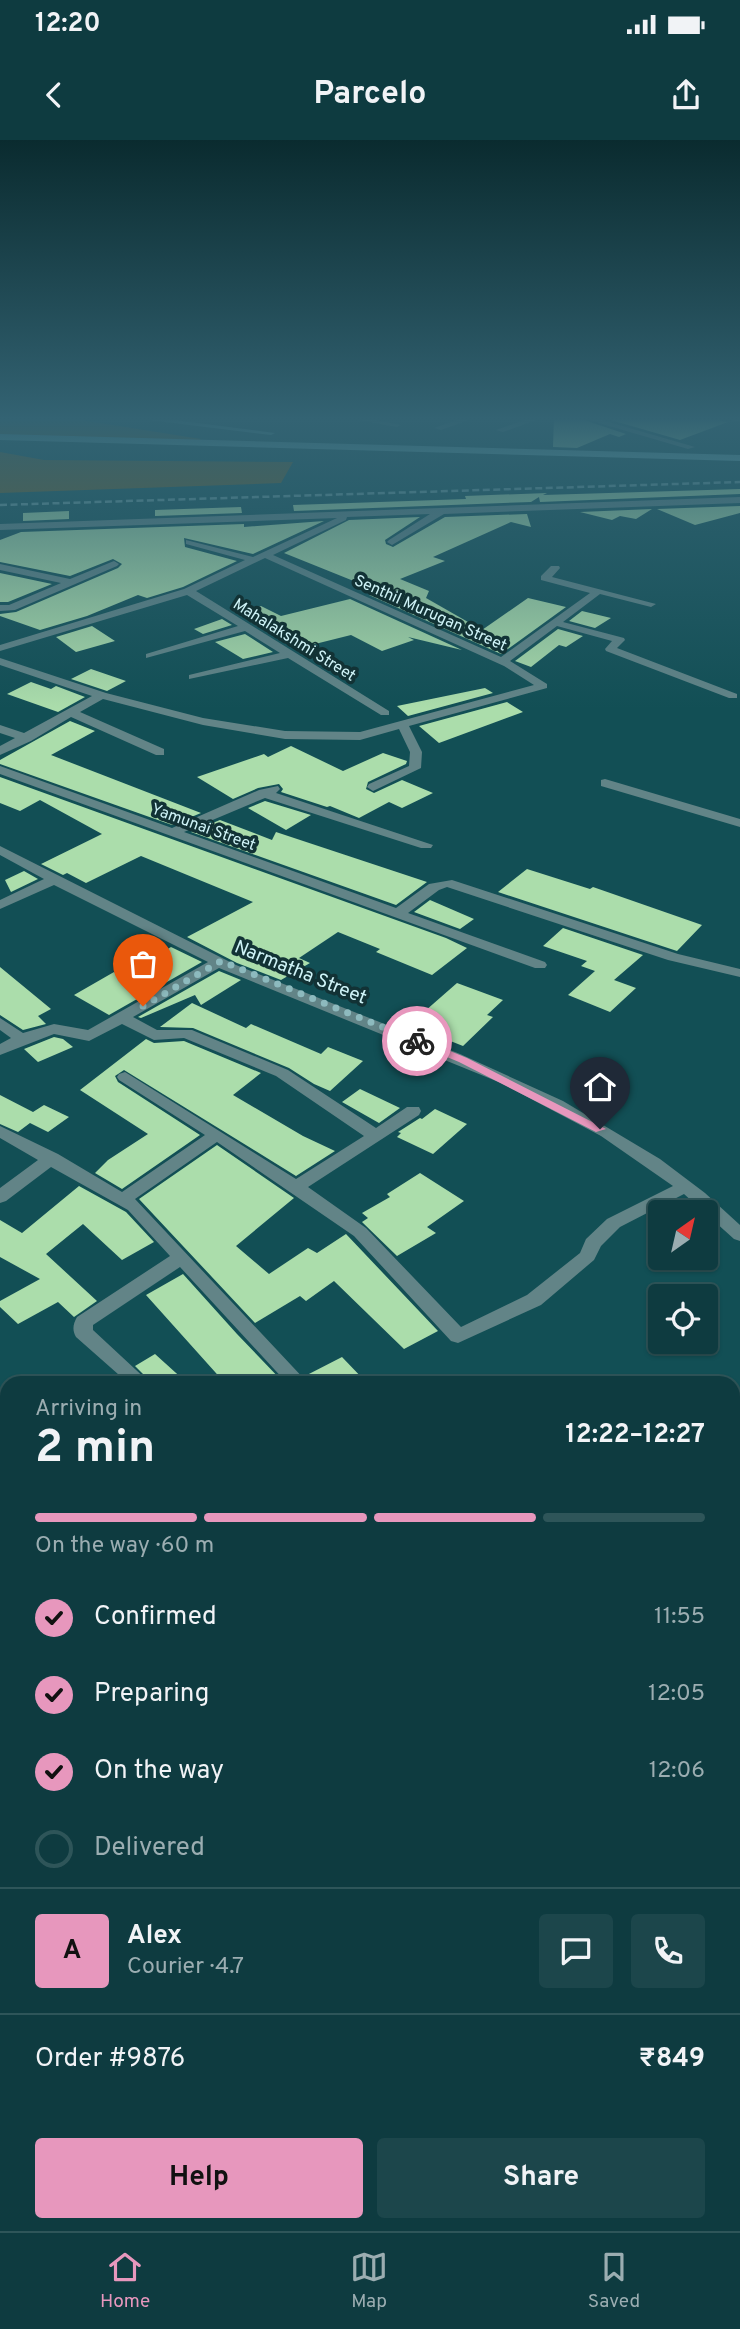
<!DOCTYPE html>
<html lang="en">
<head>
<meta charset="utf-8">
<style>
	body { margin:0; font-family:Overpass,sans-serif; background:#1c464b; color:#f1f3f6; height:100vh; display:flex; flex-direction:column; font-size:26px; white-space:nowrap }
	* { box-sizing:border-box; margin:0 }
	p { font-size:23px; color:#9badb1 }
	.icon { flex:none; width:38px; height:38px; fill:none; stroke:currentColor; stroke-width:2; stroke-linecap:round; stroke-linejoin:round }
	.map { position:relative; flex:1; overflow:hidden }
	.drawer { position:absolute; left:0px; top:1236px; width:740px; height:856px; display:flex; flex-direction:column; background:#0e3b40; border-radius:21px 21px 0 0; box-shadow:0 2px 5px #0004,0 0 0 2px #2e5559 }
	.drawer>* { flex:none }
	.needle { width:46px; rotate:34deg }
	.fabs { position:absolute; left:648px; top:1060px; display:grid; gap:14px }
	.fabs a { display:grid; place-items:center; width:70px; height:70px; border-radius:7px; background:#0e3b40; box-shadow:0 2px 5px #0004,0 0 0 2px #2e5559; font-size:35px }
	.pin { position:absolute; display:grid; place-items:center; width:60px; height:60px; color:#fff; margin:-72px -30px; border-radius:50% 50% 50% 0; rotate:-45deg; box-shadow:0 0 7px #0007 }
	.pin .icon { rotate:45deg }
	.courier { position:absolute; display:grid; place-items:center; width:70px; height:70px; margin:-35px; border:5px solid #e797bd; border-radius:50%; background:#fff; color:#222; box-shadow:0 2px 9px #0007 }
	.summary em { font-style:normal; font-weight:700 }
	.summary div { display:flex; flex-direction:column-reverse }
	.summary { display:flex; align-items:center; justify-content:space-between; height:119px; padding:0 35px }
	h1 { font-size:46px; font-weight:700; line-height:52px }
	.bar { display:grid; grid-template-columns:repeat(4,1fr); gap:10px 7px; align-content:center; height:84px; padding:0 35px }
	.bar i { height:9px; border-radius:5px; background:#2e5559 }
	.bar .selected { background:#e797bd }
	.bar p { grid-column:span 4 }
	.line { display:flex; align-items:center; gap:18px; padding:0 35px; border-top:2px solid #2e5559 }
	.line div { flex:1 }
	.round { display:grid; place-items:center; flex:none; width:74px; height:74px; border-radius:7px; background:#1c464b }
	ol { padding:0 35px; list-style:none }
	li { display:flex; align-items:center; gap:21px; height:77px }
	li p { margin-inline-start:auto }
	li .icon { padding:7px; border-radius:50%; background:#e797bd; color:#111; stroke-width:4 }
	li:last-child { color:#9badb1 }
	li i { width:38px; height:38px; border:4px solid #2e5559; border-radius:50% }
	.primary-button { display:flex; gap:14px; margin-top:auto; padding:14px 35px }
	.primary-button a { flex:1; height:80px; border-radius:7px; background:#e797bd; color:#111; font-size:28px; font-weight:700; line-height:80px; text-align:center }
	.primary-button a+a { background:#1c464b; color:#f1f3f6 }
	.status { display:flex; justify-content:space-between; align-items:center; height:49px; padding:0 35px; background:#0e3b40; direction:ltr }
	.status svg { height:19px; fill:currentColor }
	header { display:flex; justify-content:space-between; align-items:center; height:91px; padding:0 35px; background:#0e3b40; font-size:32px; font-weight:700 }
	.tabs { display:flex; justify-content:space-around; align-items:center; height:98px; border-top:2px solid #2e5559; background:#0e3b40; font-size:19px; color:#9badb1 }
	.tabs a { display:grid; justify-items:center; gap:4px }
	.tabs .selected { color:#e797bd }
	.map>svg:first-child { display:block }
	.green { fill:#745a1d }
	.building { fill:#abddab }
	.lines { fill:none; stroke-linecap:round; stroke-linejoin:round }
	.minor { fill:#628487; fill-rule:evenodd }
	.major { fill:#78bfc7; fill-rule:evenodd }
	.highway { fill:#80d6e0; fill-rule:evenodd }
	.rail { stroke:#6d9ea3; stroke-width:2.5; stroke-dasharray:7 3.5; stroke-linecap:butt }
	.route { fill:#e797bd }
	.done { stroke:#8dbabe; stroke-width:7; stroke-dasharray:0 12.6 }
	.labels { text-anchor:middle; stroke-width:7; stroke-linejoin:round; paint-order:stroke }
	.far-street-label { font-size:16px; fill:#cff3f7; stroke:#123235 }
	.street-label { font-size:19px; fill:#cff3f7; stroke:#123235 }
</style>
</head>
<body>
<div class="status"><b>12:20</b><svg viewBox="0 0 49 12"><path d="M0 12V9h3v3zM5 12V6h3v6zM10 12V3h3v9zM15 12V0h3v12zM26 1h20v11H26zM47 4h2v5h-2z"/></svg></div>
<header><svg class="icon" aria-label="back" viewBox="0 0 24 24"><path d="M15 5l-7 7 7 7"/></svg>Parcelo<svg class="icon" aria-label="share" viewBox="0 0 24 24"><path d="M12 15V3M7 8l5-5 5 5M5 13v7h14v-7"/></svg></header>
<div class="map">
<svg width="740" height="2091" viewBox="0 0 740 2091">
	<rect width="100%" height="100%" fill="#124f55"/>
	<!-- green -->
	<path class="green" d="M 0,276 L 56,276 L 201,299 L 198,301 L 0,295 Z
		M 0,312 L 44,320 L 293,322 L 281,343 L 0,353 Z"/>
	<!-- building -->
	<path class="building" d="M 554,276 L 572,276 L 626,294 L 619,297 L 610,294 L 577,308 L 553,307 Z
		M 597,276 L 718,276 L 720,281 L 728,282 L 680,300 Z
		M 740,349 L 740,354 L 540,362 L 539,357 L 531,362 L 294,371 L 293,365 L 466,359 L 465,356 L 547,353 L 543,355 Z
		M 740,366 L 740,373 L 695,385 L 657,369 Z
		M 241,367 L 242,373 L 155,376 L 155,370 Z
		M 652,369 L 636,379 L 620,376 L 612,380 L 580,372 Z
		M 69,371 L 69,379 L 23,381 L 23,373 Z
		M 527,374 L 531,387 L 511,382 L 433,417 L 445,421 L 400,439 L 429,451 L 426,458 L 482,490 L 528,458 L 566,467 L 501,514 L 369,455 L 381,452 L 284,413 L 349,380 L 420,377 L 385,400 L 386,404 L 393,407 L 445,377 Z
		M 324,381 L 253,414 L 184,398 L 185,407 L 237,421 L 183,447 L 147,458 L 138,455 L 87,476 L 40,490 L 0,476 L 0,474 L 16,472 L 118,428 L 122,424 L 113,419 L 70,436 L 0,422 L 0,400 L 21,392 L 244,384 L 244,387 Z
		M 0,433 L 52,444 L 8,462 L 0,462 Z
		M 350,459 L 462,510 L 408,497 L 414,500 L 382,511 L 351,495 L 295,509 L 238,474 L 261,466 L 281,476 Z
		M 582,471 L 611,478 L 595,488 L 569,481 Z
		M 222,479 L 232,485 L 203,494 L 194,489 Z
		M 92,486 L 115,501 L 76,512 L 56,497 Z
		M 558,489 L 583,496 L 566,507 L 559,505 L 531,527 L 515,521 Z
		M 245,494 L 273,512 L 243,519 L 215,502 Z
		M 91,529 L 126,541 L 107,551 L 71,539 Z
		M 31,542 L 51,549 L 56,546 L 85,557 L 58,572 L 7,554 Z
		M 485,548 L 493,553 L 408,576 L 397,566 Z
		M 507,562 L 523,572 L 439,603 L 419,586 Z
		M 70,581 L 95,591 L 51,615 L 201,673 L 172,685 L 0,624 L 0,620 Z
		M 291,606 L 343,631 L 383,613 L 407,621 L 406,624 L 368,642 L 366,649 L 374,653 L 402,640 L 433,653 L 402,668 L 389,662 L 359,678 L 330,666 L 327,667 L 281,652 L 283,649 L 279,644 L 258,648 L 233,659 L 197,637 L 264,614 L 268,617 Z
		M 0,637 L 446,798 L 467,808 L 432,835 L 376,812 L 380,809 L 338,792 L 299,818 L 310,823 L 281,840 L 237,823 L 187,797 L 253,762 L 141,716 L 86,743 L 67,733 L 63,735 L 41,724 L 102,694 L 40,660 L 20,671 L 0,663 Z
		M 265,661 L 311,675 L 286,690 L 248,668 Z
		M 220,680 L 272,700 L 276,692 L 427,742 L 396,765 L 191,692 Z
		M 527,729 L 590,749 L 593,747 L 702,785 L 677,811 L 498,752 Z
		M 24,731 L 38,739 L 11,752 L 5,740 Z
		M 430,760 L 474,779 L 460,789 L 414,772 Z
		M 563,788 L 643,815 L 614,840 L 636,848 L 610,872 L 568,855 L 595,831 L 581,826 L 587,821 L 543,806 Z
		M 171,807 L 202,822 L 109,875 L 74,855 L 114,832 L 121,836 Z
		M 0,827 L 51,869 L 38,876 L 46,884 L 23,890 L 0,875 Z
		M 219,831 L 241,840 L 201,865 L 195,855 L 141,878 L 138,877 Z
		M 457,843 L 503,860 L 487,875 L 493,877 L 463,906 L 415,887 L 431,873 L 425,871 Z
		M 192,863 L 246,888 L 251,884 L 321,914 L 328,907 L 363,921 L 330,951 L 314,944 L 289,928 L 193,888 L 160,887 Z
		M 54,897 L 63,899 L 73,907 L 38,922 L 24,909 Z
		M 146,899 L 154,903 L 184,901 L 261,933 L 233,955 L 303,996 L 335,1011 L 296,1036 L 124,930 L 115,936 L 118,942 L 200,995 L 122,1049 L 95,1033 L 108,1020 L 148,994 L 80,950 Z
		M 360,949 L 400,968 L 379,983 L 342,962 Z
		M 0,955 L 33,972 L 44,965 L 69,977 L 48,992 L 30,983 L 18,992 L 0,984 Z
		M 435,969 L 467,984 L 433,1014 L 397,997 L 401,993 L 398,992 L 420,978 L 422,979 Z
		M 217,1005 L 294,1058 L 236,1106 L 269,1134 L 308,1108 L 317,1113 L 346,1094 L 438,1191 L 404,1209 L 334,1141 L 306,1161 L 300,1156 L 255,1183 L 139,1059 Z
		M 420,1033 L 464,1061 L 427,1087 L 436,1093 L 397,1116 L 362,1082 L 368,1078 L 362,1073 L 390,1057 L 387,1054 Z
		M 79,1046 L 126,1072 L 154,1102 L 122,1120 L 83,1084 L 46,1114 L 97,1161 L 74,1177 L 58,1162 L 18,1184 L 0,1167 L 0,1161 L 40,1139 L 0,1117 L 0,1080 L 22,1093 Z
		M 183,1134 L 237,1194 L 283,1242 L 224,1242 L 146,1155 Z
		M 155,1214 L 186,1242 L 151,1242 L 135,1226 Z
		M 342,1217 L 366,1242 L 309,1242 L 305,1236 Z"/>
	<g class="lines">
		<!-- minor -->
		<path class="minor" d="M 336,276 L 355,276 L 401,285 L 397,287 Z
			M 468,276 L 480,276 L 441,290 L 434,288 Z
			M 535,276 L 547,276 L 503,292 L 496,290 Z
			M 575,276 L 588,276 L 695,307 L 688,309 Z
			M 720,276 L 740,278 L 740,282 L 721,278 Z
			M 740,357 L 740,363 L 444,374 L 392,405 L 387,402 L 389,400 L 430,374 L 347,377 L 346,380 L 273,415 L 501,517 L 590,453 L 541,440 L 541,436 L 551,426 L 559,426 L 560,428 L 552,437 L 656,464 L 651,467 L 600,454 L 563,482 L 624,498 L 625,500 L 617,508 L 737,554 L 737,558 L 729,558 L 606,511 L 605,509 L 612,501 L 557,486 L 510,521 L 547,544 L 547,548 L 409,586 L 422,612 L 421,628 L 373,651 L 367,647 L 369,644 L 409,626 L 410,612 L 399,589 L 360,600 L 285,599 L 203,585 L 103,559 L 80,572 L 164,609 L 164,615 L 156,615 L 71,577 L 31,601 L 0,615 L 0,606 L 15,598 L 0,593 L 0,585 L 24,593 L 92,556 L 0,525 L 0,518 L 106,553 L 203,578 L 285,591 L 360,592 L 534,545 L 504,526 L 265,418 L 196,451 L 389,571 L 389,575 L 381,575 L 288,518 L 189,539 L 189,535 L 280,513 L 245,491 L 146,518 L 146,514 L 238,486 L 187,455 L 0,511 L 0,505 L 184,449 L 245,420 L 186,404 L 186,400 L 253,417 L 337,378 L 0,390 L 0,384 Z
			M 114,421 L 119,424 L 117,426 L 15,470 L 0,471 L 0,465 L 9,465 L 61,443 L 0,430 L 0,424 L 70,439 Z
			M 0,626 L 172,688 L 259,650 L 278,646 L 280,649 L 276,653 L 433,705 L 431,708 L 421,708 L 265,658 L 184,692 L 396,768 L 429,744 L 452,740 L 678,814 L 740,829 L 740,837 L 668,820 L 447,747 L 439,750 L 408,773 L 545,822 L 547,825 L 545,828 L 535,828 L 0,634 Z
			M 605,639 L 740,679 L 740,687 L 601,646 L 601,640 Z
			M 0,706 L 236,825 L 460,914 L 563,961 L 660,1019 L 705,1053 L 740,1085 L 740,1101 L 734,1099 L 684,1054 L 620,1087 L 601,1106 L 594,1120 L 541,1165 L 458,1203 L 451,1201 L 354,1096 L 217,1002 L 135,1059 L 307,1242 L 286,1242 L 180,1127 L 93,1185 L 93,1190 L 149,1242 L 127,1242 L 76,1197 C 72,1190 73,1184 77,1177 L 170,1116 L 128,1070 L 51,1027 L 6,1061 L 0,1063 L 0,1048 L 38,1020 L 0,998 L 0,986 L 58,1014 L 122,1052 L 205,995 L 119,940 L 117,937 L 119,934 L 125,932 L 296,1039 L 364,996 L 276,936 L 184,898 L 154,900 L 122,884 L 89,901 L 54,894 L 0,915 L 0,904 L 11,898 L 0,890 L 0,878 L 23,893 L 54,884 L 88,890 L 208,822 L 54,745 L 0,769 L 0,760 L 44,739 L 0,715 ZM 219,828 L 501,943 L 601,996 L 673,1046 L 607,1079 L 586,1099 L 580,1113 L 527,1155 L 461,1187 L 366,1088 L 308,1047 L 419,975 L 421,971 L 419,967 L 407,967 L 376,988 L 288,930 L 192,890 L 157,890 L 133,877 Z
			M 733,1297 L 740,1299 L 740,1320 L 733,1318 Z
			M 733,1489 L 740,1492 L 740,1515 L 733,1513 Z
			M 0,1645 L 7,1648 L 7,1676 L 0,1673 Z
			M 7,1778 L 7,1808 L 0,1811 L 0,1781 Z
			M 733,1780 L 740,1783 L 740,1812 L 733,1810 Z
			M 7,2009 L 7,2043 L 0,2046 L 0,2012 Z
			M 204,2084 L 237,2084 L 234,2091 L 201,2091 Z
			M 376,2084 L 409,2084 L 412,2091 L 379,2091 Z
			M 419,2084 L 453,2084 L 450,2091 L 416,2091 Z"/>
		<!-- major -->
		<path class="major" d="M 117,276 L 143,276 L 275,293 L 271,295 Z
			M 0,294 L 740,315 L 740,321 L 0,300 Z"/>
		<!-- highway -->
		<path class="highway" d="M 121,276 L 134,276 L 135,277 L 130,280 Z"/>
		<!-- rail -->
		<path class="rail" d="M 0,365 L 740,342"/>
	</g>
	<!-- sky -->
	<linearGradient id="sky" x2="0" y2="1"><stop stop-color="#0a2b2f"/><stop offset="0.49" stop-color="#336373"/><stop offset="1" stop-color="#336373" stop-opacity="0"/></linearGradient>
	<rect width="740" height="569" fill="url(#sky)"/>
	<!-- route -->
	<path class="route" d="M 413,899 L 421,899 L 467,918 L 606,989 L 596,992 L 459,922 L 413,903 Z"/>
	<g class="lines">
		<!-- done -->
		<path class="done" d="M 143,866 L 221,821 L 417,901"/>
	</g>
	<g class="labels">
		<!-- far-street labels -->
		<g class="far-street-label">
			<text transform="translate(431 472) rotate(24)" y="6">Senthil Murugan Street</text>
			<text transform="translate(295 499) rotate(32)" y="6">Mahalakshmi Street</text>
			<text transform="translate(204 686) rotate(20)" y="6">Yamunai Street</text>
		</g>
		<!-- street labels -->
		<g class="street-label">
			<text transform="translate(301 831) rotate(22)" y="7">Narmatha Street</text>
		</g>
	</g>
</svg>
<div class="fabs">
<a><svg class="needle" viewBox="-14 -14 28 28"><path d="M0-13l5 13h-10z" fill="#e53935"/><path d="M0 13l5-13h-10z" fill="#9badb1"/></svg></a>
<a><svg class="icon" aria-label="locate" viewBox="0 0 24 24"><circle cx="12" cy="12" r="6"/><path d="M12 2v4M12 18v4M2 12h4M18 12h4"/></svg></a>
</div>
<div class="pin" style="left:143px;top:866px;background:#ea580c"><svg class="icon" aria-label="bag" viewBox="0 0 24 24"><path d="M5 8h14l-1 12H6zM9 8a3 3 0 0 1 6 0"/></svg></div>
<div class="pin" style="left:600px;top:989px;background:#1f2937"><svg class="icon" aria-label="home" viewBox="0 0 24 24"><path d="M3 11l9-7 9 7M6 9v11h12V9"/></svg></div>
<div class="courier" style="left:417px;top:901px"><svg class="icon" aria-label="bike" viewBox="0 0 24 24"><circle cx="6" cy="16" r="4"/><circle cx="18" cy="16" r="4"/><path d="M6 16l4-8h5l3 8M10 8l3 8H6M13 5h3"/></svg></div>
<section class="drawer">
<div class="summary"><div><h1>2 min</h1><p>Arriving in</p></div><em>12:22–12:27</em></div>
<div class="bar"><i class="selected"></i><i class="selected"></i><i class="selected"></i><i></i><p>On the way · 60 m</p></div>
<ol>
<li><svg class="icon" aria-label="check" viewBox="0 0 24 24"><path d="M5 12l5 5 9-10"/></svg>Confirmed<p>11:55</p></li>
<li><svg class="icon" aria-label="check" viewBox="0 0 24 24"><path d="M5 12l5 5 9-10"/></svg>Preparing<p>12:05</p></li>
<li><svg class="icon" aria-label="check" viewBox="0 0 24 24"><path d="M5 12l5 5 9-10"/></svg>On the way<p>12:06</p></li>
<li><i></i>Delivered</li>
</ol>
<div class="line" style="height:126px"><b class="round" style="background:#e797bd;color:#111">A</b><div><b>Alex</b><p>Courier · 4.7</p></div><a class="round"><svg class="icon" aria-label="chat" viewBox="0 0 24 24"><path d="M4 5h16v11H9l-5 4z"/></svg></a><a class="round"><svg class="icon" aria-label="phone" viewBox="0 0 24 24"><path d="M5 4h4l2 5-3 2q2 4 5 5l2-3 5 2v4C11 20 4 13 5 4z"/></svg></a></div>
<div class="line" style="height:91px"><div>Order #9876</div><b>₹849</b></div>
<div class="primary-button"><a>Help</a><a>Share</a></div>
</section>
</div>
<nav class="tabs">
<a class="selected"><svg class="icon" aria-label="home" viewBox="0 0 24 24"><path d="M3 11l9-7 9 7M6 9v11h12V9"/></svg>Home</a>
<a><svg class="icon" aria-label="map" viewBox="0 0 24 24"><path d="M3 6l6-2 6 2 6-2v14l-6 2-6-2-6 2zM9 4v14M15 6v14"/></svg>Map</a>
<a><svg class="icon" aria-label="saved" viewBox="0 0 24 24"><path d="M7 4h10v16l-5-4-5 4z"/></svg>Saved</a>
</nav>
</body>
</html>
